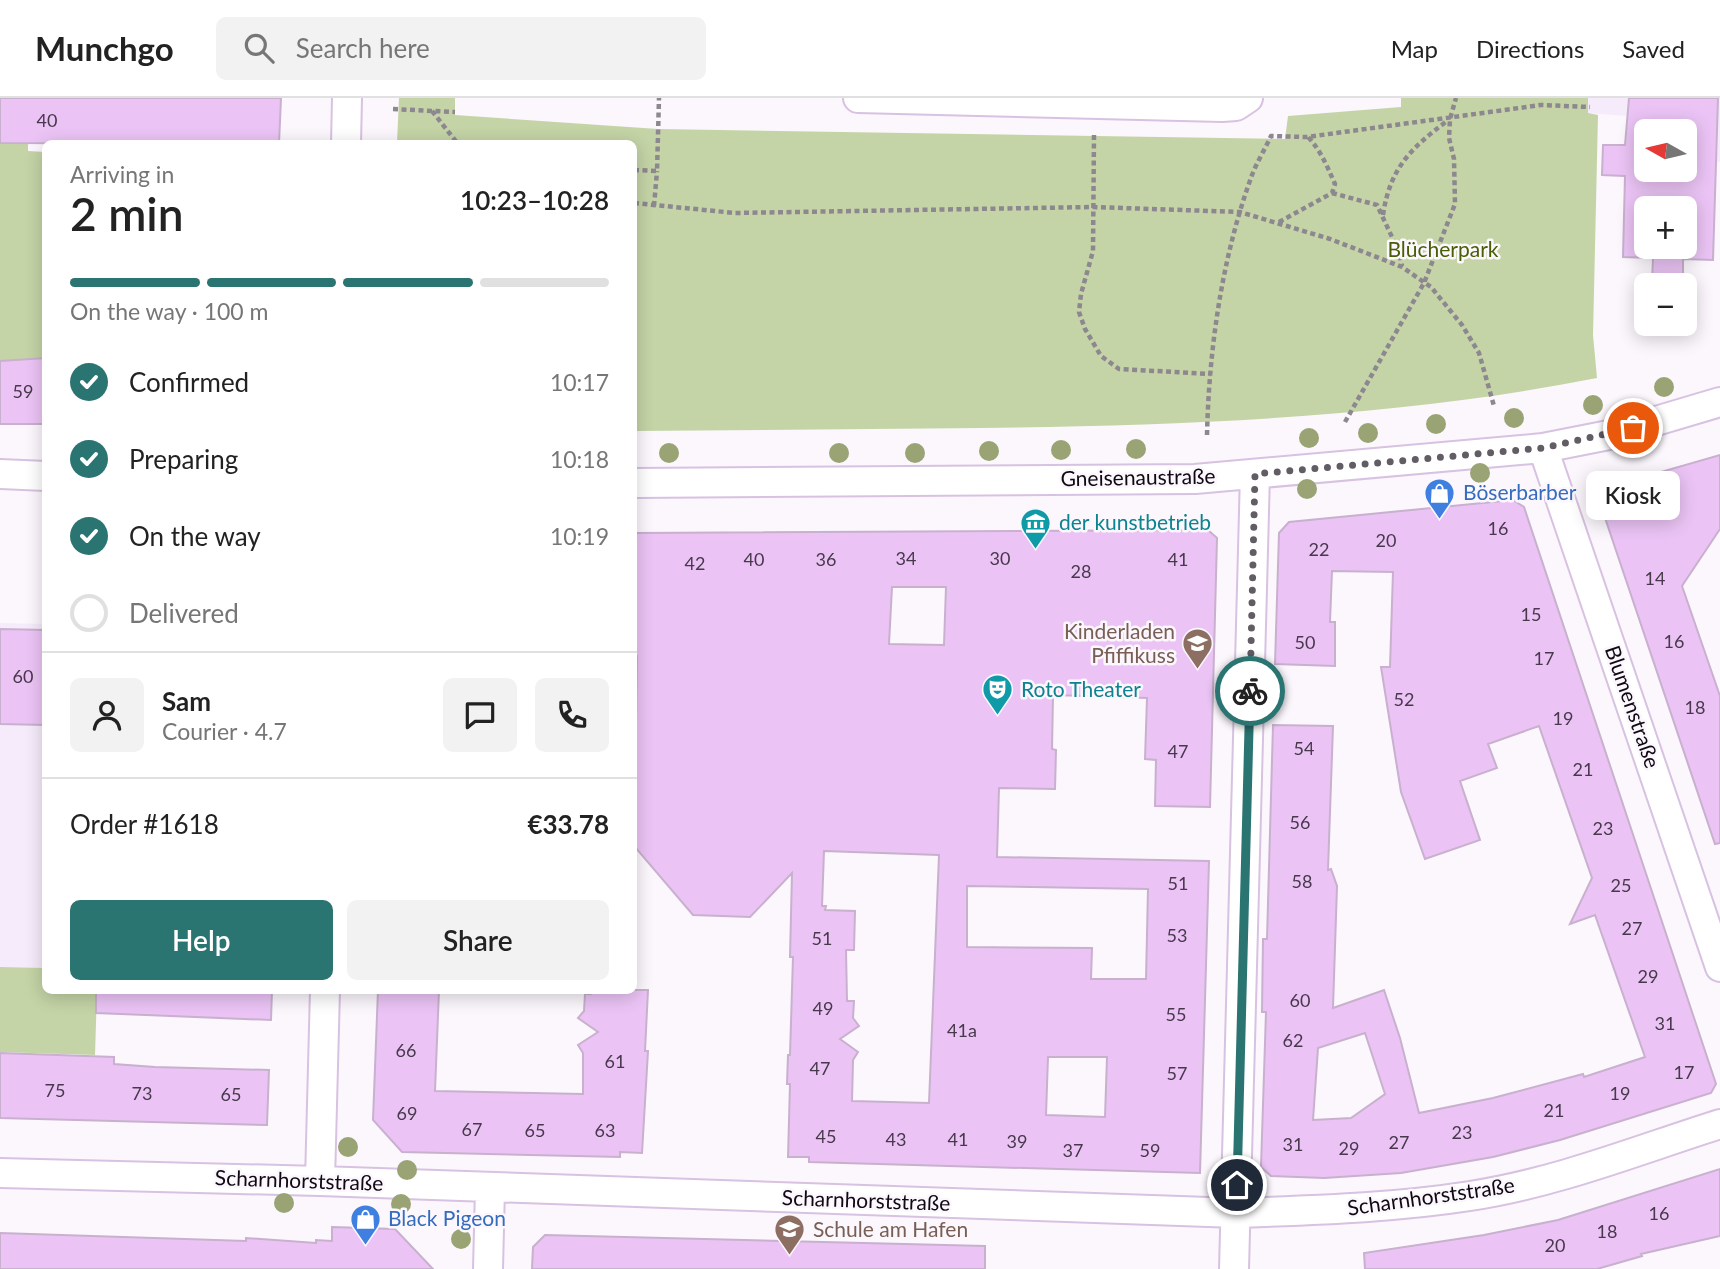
<!DOCTYPE html>
<html lang="en">
<head>
<meta charset="utf-8">
<style>
	body { margin:0; font-family:Lato,sans-serif; background:#f2f2f2; color:#222; height:100vh; display:flex; flex-direction:column; font-size:26px; white-space:nowrap }
	* { box-sizing:border-box; margin:0 }
	p { font-size:23px; color:#767676 }
	.icon { flex:none; width:38px; height:38px; fill:none; stroke:currentColor; stroke-width:2; stroke-linecap:round; stroke-linejoin:round }
	.map { position:relative; flex:1; overflow:hidden }
	.panel { position:absolute; left:42px; top:42px; width:595px; height:854px; display:flex; flex-direction:column; background:#fff; border-radius:10px; box-shadow:0 4px 18px #0003 }
	.panel>* { flex:none }
	.needle { width:46px; rotate:278deg }
	.tools { position:absolute; left:1634px; top:21px; display:grid; gap:14px }
	.tools a { display:grid; place-items:center; width:63px; height:63px; border-radius:10px; background:#fff; box-shadow:0 4px 18px #0003; font-size:35px }
	.pin { position:absolute; display:grid; place-items:center; width:60px; height:60px; color:#fff; margin:-30px; border:4px solid #fff; border-radius:50%; box-shadow:0 2px 7px #0007 }
	.courier { position:absolute; display:grid; place-items:center; width:70px; height:70px; margin:-35px; border:5px solid #2a7471; border-radius:50%; background:#fff; color:#222; box-shadow:0 2px 9px #0007 }
	.bubble { position:absolute; height:49px; border-radius:10px; background:#fff; box-shadow:0 4px 18px #0003; font-size:23px; font-weight:600; line-height:49px; text-align:center }
	.summary em { font-style:normal; font-weight:600 }
	.summary div { display:flex; flex-direction:column-reverse }
	.summary { display:flex; align-items:center; justify-content:space-between; height:119px; padding:0 28px }
	h1 { font-size:46px; font-weight:600; line-height:52px }
	.bar { display:grid; grid-template-columns:repeat(4,1fr); gap:10px 7px; align-content:center; height:84px; padding:0 28px }
	.bar i { height:9px; border-radius:5px; background:#e0e0e0 }
	.bar .selected { background:#2a7471 }
	.bar p { grid-column:span 4 }
	.line { display:flex; align-items:center; gap:18px; padding:0 28px; border-top:2px solid #e0e0e0 }
	.line div { flex:1 }
	.round { display:grid; place-items:center; flex:none; width:74px; height:74px; border-radius:10px; background:#f2f2f2 }
	ol { padding:0 28px; list-style:none }
	li { display:flex; align-items:center; gap:21px; height:77px }
	li p { margin-inline-start:auto }
	li .icon { padding:7px; border-radius:50%; background:#2a7471; color:#fff; stroke-width:4 }
	li:last-child { color:#767676 }
	li i { width:38px; height:38px; border:4px solid #e0e0e0; border-radius:50% }
	.cta { display:flex; gap:14px; margin-top:auto; padding:14px 28px }
	.cta a { flex:1; height:80px; border-radius:10px; background:#2a7471; color:#fff; font-size:28px; font-weight:600; line-height:80px; text-align:center }
	.cta a+a { background:#f2f2f2; color:#222 }
	header { display:flex; align-items:center; gap:42px; box-sizing:border-box; height:98px; padding:0 35px; background:#fff; border-bottom:2px solid #e0e0e0 }
	header strong { font-size:33px }
	nav { display:flex; gap:38px; margin-inline-start:auto; font-size:24px }
	.search { width:490px; height:63px; background:#f2f2f2; display:flex; align-items:center; gap:18px; box-sizing:border-box; padding:0 24px; border-radius:10px; color:#767676; font-size:26px }
	.map>svg:first-child { display:block }
	.built { fill:#f6ebfa }
	.green { fill:#c4d4a6 }
	.building { fill:#ebc4f5; stroke:#c8b0ce; stroke-width:2; fill-rule:evenodd }
	.lines { fill:none; stroke-linecap:round; stroke-linejoin:round }
	.minor-casing { stroke:#d8c2e1; stroke-width:32 }
	.path { stroke:#8d878f; stroke-width:4.5; stroke-dasharray:5 3.5; stroke-linecap:butt }
	.minor { stroke:#fff; stroke-width:28 }
	.tree { fill:#99a374 }
	.done { stroke:#625c65; stroke-width:7; stroke-dasharray:0 12.6 }
	.route { stroke:#2a7471; stroke-width:9 }
	.labels { text-anchor:middle; stroke-width:5; stroke-linejoin:round; paint-order:stroke }
	.number-label { font-size:18px; fill:#47384c }
	.park-label { font-size:21px; fill:#485e04; stroke:#fbf7fd }
	.street-label { font-size:21px; fill:#100913; stroke:#fbf7fd }
	.shop-label { font-size:21px; fill:#366cbe; stroke:#fbf7fd; text-anchor:start }
	.culture-label { font-size:21px; fill:#0d838f; stroke:#fbf7fd; text-anchor:start }
	.education-label { font-size:21px; fill:#785e54; stroke:#fbf7fd; text-anchor:end }
</style>
</head>
<body>
<header>
<strong>Munchgo</strong>
<div class="search"><svg class="icon" aria-label="search" viewBox="0 0 24 24"><circle cx="10" cy="10" r="6"/><path d="M15 15l6 6"/></svg>Search here</div>
<nav><a>Map</a><a>Directions</a><a>Saved</a></nav>
</header>
<div class="map">
<svg width="1720" height="1171" viewBox="0 0 1720 1171">
	<rect width="100%" height="100%" fill="#fbf7fd"/>
	<!-- built -->
	<path class="built" d="M 1588,0 L 1720,0 L 1720,64 L 1717,64 L 1718,19 L 1628,15 L 1627,18 L 1588,15 Z
		M 0,525 L 45,526 L 45,870 L 0,869 Z"/>
	<!-- green -->
	<path class="green" d="M 399,0 L 455,0 L 455,17 L 658,31 L 1285,41 L 1288,18 L 1401,9 L 1401,0 L 1588,0 L 1588,15 L 1598,17 L 1593,237 L 1597,280 C 1395,320 1188,327 982,330 C 866,331 750,332 634,333 L 634,46 L 397,45 Z
		M 0,45 L 28,46 L 28,53 L 45,54 L 45,260 L 0,263 Z
		M 0,869 L 45,870 L 46,892 L 97,893 L 95,957 L 0,954 Z"/>
	<!-- building -->
	<path class="building" d="M 0,0 L 281,0 L 279,46 L 0,45 Z
		M 1629,0 L 1718,0 L 1713,162 L 1683,161 L 1683,184 L 1652,184 L 1653,160 L 1623,159 L 1625,78 L 1602,77 L 1603,47 L 1625,47 ZM 1647,33 L 1685,33 L 1685,72 L 1647,72 ZM 1647,110 L 1685,110 L 1685,149 L 1647,149 Z
		M 46,260 L 46,326 L 0,326 L 0,263 Z
		M 1720,357 L 1720,431 L 1682,488 L 1720,598 L 1720,745 L 1715,746 L 1600,405 L 1600,394 L 1609,389 Z
		M 1513,402 L 1524,409 L 1716,986 L 1711,995 L 1560,1042 L 1493,1059 L 1401,1075 L 1324,1080 L 1271,1078 L 1261,1069 L 1266,914 L 1262,914 L 1263,841 L 1267,841 L 1273,627 L 1333,628 L 1328,772 L 1331,771 L 1337,788 L 1333,910 L 1384,892 L 1400,940 L 1419,1015 L 1493,1000 L 1583,976 L 1584,979 L 1645,959 L 1595,817 L 1570,826 L 1592,780 L 1539,628 L 1488,646 L 1497,670 L 1460,683 L 1480,742 L 1425,761 L 1401,694 L 1381,569 L 1390,569 L 1393,474 L 1332,473 L 1330,524 L 1335,524 L 1335,568 L 1275,566 L 1279,435 L 1289,424 ZM 1365,935 L 1385,996 L 1351,1020 L 1313,1022 L 1318,950 Z
		M 1208,432 L 1217,440 L 1210,709 L 1155,708 L 1156,662 L 1145,661 L 1147,600 L 1053,597 L 1052,651 L 1056,652 L 1055,691 L 999,690 L 997,759 L 1209,763 L 1200,1075 L 809,1064 L 809,1059 L 788,1059 L 790,986 L 787,986 L 788,957 L 790,957 L 793,859 L 790,859 L 792,775 L 750,819 L 693,817 L 634,748 L 637,558 L 634,558 L 634,435 ZM 892,489 L 946,489 L 944,547 L 889,546 ZM 824,753 L 939,757 L 929,1005 L 852,1003 L 853,962 L 858,954 L 840,941 L 859,928 L 853,920 L 854,903 L 847,903 L 846,852 L 854,852 L 855,813 L 825,812 L 826,808 L 822,808 ZM 967,788 L 1148,791 L 1146,881 L 1091,881 L 1092,850 L 967,849 ZM 1048,959 L 1107,959 L 1105,1019 L 1046,1017 Z
		M 0,531 L 46,532 L 46,627 L 0,626 Z
		M 96,892 L 272,892 L 271,922 L 96,915 Z
		M 378,892 L 439,892 L 435,993 L 583,996 L 583,955 L 578,947 L 598,934 L 578,920 L 584,913 L 585,896 L 591,896 L 591,892 L 648,892 L 645,953 L 648,953 L 642,1055 L 620,1054 L 620,1059 L 402,1054 L 373,1022 Z
		M 0,955 L 114,959 L 114,966 L 155,969 L 269,972 L 267,1027 L 0,1020 Z
		M 1720,1071 L 1720,1138 L 1641,1156 L 1642,1158 L 1597,1171 L 1365,1171 L 1364,1155 L 1484,1137 L 1558,1122 Z
		M 332,1129 L 395,1131 L 433,1171 L 0,1171 L 0,1135 L 246,1143 L 246,1140 L 316,1145 L 316,1142 L 332,1143 Z
		M 545,1137 L 985,1148 L 985,1171 L 532,1171 L 533,1149 Z"/>
	<g class="lines">
		<defs>
			<path id="minor" d="M 858,0 L 1222,9 L 1236,8 L 1248,0
				M 346,46 L 347,0
				M 1543,350 L 1720,869
				M 0,376 L 46,378
				M 634,385 L 1195,381 L 1543,350 L 1609,337 L 1720,304
				M 0,1075 L 320,1083 L 1237,1115 C 1315,1112 1393,1110 1470,1098 C 1556,1085 1638,1052 1720,1026
				M 320,1083 L 325,892
				M 488,1171 L 490,1090
				M 1234,1171 L 1255,376"/>
		</defs>
		<!-- minor casing -->
		<use href="#minor" class="minor-casing"/>
		<!-- path -->
		<path class="path" d="M 393,11 L 455,14
			M 432,13 L 458,46
			M 1094,37 L 1093,153 L 1081,196 L 1079,214 L 1085,231 L 1101,258 L 1119,271 L 1211,276
			M 634,72 L 657,73 L 659,0
			M 1332,95 L 1377,107 L 1399,154 L 1402,168
			M 634,105 L 735,115 L 1093,109 L 1240,114 L 1330,141 L 1374,158 L 1402,169 L 1431,189 L 1462,227 L 1479,255 L 1494,308
			M 654,108 L 657,73
			M 1383,117 C 1390,70 1411,50 1447,23
			M 1279,124 L 1332,95 L 1335,86 C 1327,68 1321,53 1308,39
			M 1345,324 L 1424,185 L 1455,106 L 1454,61 L 1449,40 L 1450,21 L 1456,0
			M 1207,337 C 1209,250 1222,159 1252,77 C 1257,64 1265,51 1271,38 L 1307,39 L 1541,7 L 1590,9"/>
		<!-- minor -->
		<use href="#minor" class="minor"/>
	</g>
	<!-- trees -->
	<g class="tree">
		<circle cx="1664" cy="289" r="10"/>
		<circle cx="1593" cy="307" r="10"/>
		<circle cx="1514" cy="320" r="10"/>
		<circle cx="1436" cy="326" r="10"/>
		<circle cx="1368" cy="335" r="10"/>
		<circle cx="1309" cy="340" r="10"/>
		<circle cx="1136" cy="351" r="10"/>
		<circle cx="1061" cy="352" r="10"/>
		<circle cx="989" cy="353" r="10"/>
		<circle cx="669" cy="355" r="10"/>
		<circle cx="839" cy="355" r="10"/>
		<circle cx="915" cy="355" r="10"/>
		<circle cx="1480" cy="375" r="10"/>
		<circle cx="1307" cy="391" r="10"/>
		<circle cx="348" cy="1049" r="10"/>
		<circle cx="407" cy="1072" r="10"/>
		<circle cx="284" cy="1105" r="10"/>
		<circle cx="401" cy="1106" r="10"/>
		<circle cx="461" cy="1141" r="10"/>
	</g>
	<g class="lines">
		<!-- done -->
		<path class="done" d="M 1250,593 L 1255,376 L 1543,350 L 1633,330"/>
		<!-- route -->
		<path class="route" d="M 1237,1087 L 1250,593"/>
	</g>
	<!-- icons -->
	<defs>
		<symbol id="shop-pin" viewBox="-11 -11 22 30"><path d="M0 17L-7.5 6A9.5 9.5 0 1 1 7.5 6Z" fill="#3f7fe0" stroke="#fbf7fd"/><path d="M-5-2.5h2.3a2.7 3.5 0 0 1 5.4 0H5L5.5 6h-11ZM-1.5-2.5h3a1.5 2.3 0 0 0-3 0Z" fill="#fff"/></symbol>
		<symbol id="museum-pin" viewBox="-11 -11 22 30"><path d="M0 17L-7.5 6A9.5 9.5 0 1 1 7.5 6Z" fill="#0f9aa8" stroke="#fbf7fd"/><path d="M0-6L6-3V-2H-6V-3ZM-5-1h2V3h-2ZM-1-1h2V3h-2ZM3-1h2V3H3ZM-6 4H6V6H-6Z" fill="#fff"/></symbol>
		<symbol id="school-pin" viewBox="-11 -11 22 30"><path d="M0 17L-7.5 6A9.5 9.5 0 1 1 7.5 6Z" fill="#8d6e63" stroke="#fbf7fd"/><path d="M0-5L7-2L0 1L-7-2ZM-4 1L0 2.5L4 1V4Q0 6-4 4Z" fill="#fff"/></symbol>
		<symbol id="theatre-pin" viewBox="-11 -11 22 30"><path d="M0 17L-7.5 6A9.5 9.5 0 1 1 7.5 6Z" fill="#0f9aa8" stroke="#fbf7fd"/><path d="M-5-5.5Q0-4 5-5.5V0Q5 5 0 6Q-5 5-5 0ZM-3.3-2.5H-1v1.5H-3.3ZM1-2.5H3.3v1.5H1ZM-2.8 1Q0 5.5 2.8 1Z" fill="#fff"/></symbol>
	</defs>
	<g fill-rule="evenodd">
		<use href="#shop-pin" x="1422" y="378" width="35" height="47"/>
		<use href="#museum-pin" x="1018" y="408" width="35" height="47"/>
		<use href="#school-pin" x="1180" y="528" width="35" height="47"/>
		<use href="#theatre-pin" x="980" y="574" width="35" height="47"/>
		<use href="#shop-pin" x="348" y="1104" width="35" height="47"/>
		<use href="#school-pin" x="772" y="1114" width="35" height="47"/>
	</g>
	<g class="labels">
		<!-- number labels -->
		<g class="number-label">
			<text x="47" y="29">40</text>
			<text x="23" y="300">59</text>
			<text x="1498" y="437">16</text>
			<text x="1386" y="449">20</text>
			<text x="1319" y="458">22</text>
			<text x="906" y="467">34</text>
			<text x="1000" y="467">30</text>
			<text x="754" y="468">40</text>
			<text x="826" y="468">36</text>
			<text x="1178" y="468">41</text>
			<text x="695" y="472">42</text>
			<text x="1081" y="480">28</text>
			<text x="1655" y="487">14</text>
			<text x="1531" y="523">15</text>
			<text x="1674" y="550">16</text>
			<text x="1305" y="551">50</text>
			<text x="1544" y="567">17</text>
			<text x="23" y="585">60</text>
			<text x="1404" y="608">52</text>
			<text x="1695" y="616">18</text>
			<text x="1563" y="627">19</text>
			<text x="1304" y="657">54</text>
			<text x="1178" y="660">47</text>
			<text x="1583" y="678">21</text>
			<text x="1300" y="731">56</text>
			<text x="1603" y="737">23</text>
			<text x="1302" y="790">58</text>
			<text x="1178" y="792">51</text>
			<text x="1621" y="794">25</text>
			<text x="1632" y="837">27</text>
			<text x="1177" y="844">53</text>
			<text x="822" y="847">51</text>
			<text x="1648" y="885">29</text>
			<text x="1300" y="909">60</text>
			<text x="823" y="917">49</text>
			<text x="1176" y="923">55</text>
			<text x="1665" y="932">31</text>
			<text x="962" y="939">41a</text>
			<text x="1293" y="949">62</text>
			<text x="406" y="959">66</text>
			<text x="615" y="970">61</text>
			<text x="820" y="977">47</text>
			<text x="1684" y="981">17</text>
			<text x="1177" y="982">57</text>
			<text x="55" y="999">75</text>
			<text x="142" y="1002">73</text>
			<text x="1620" y="1002">19</text>
			<text x="231" y="1003">65</text>
			<text x="1554" y="1019">21</text>
			<text x="407" y="1022">69</text>
			<text x="472" y="1038">67</text>
			<text x="535" y="1039">65</text>
			<text x="605" y="1039">63</text>
			<text x="1462" y="1041">23</text>
			<text x="826" y="1045">45</text>
			<text x="896" y="1048">43</text>
			<text x="958" y="1048">41</text>
			<text x="1017" y="1050">39</text>
			<text x="1399" y="1051">27</text>
			<text x="1293" y="1053">31</text>
			<text x="1349" y="1057">29</text>
			<text x="1073" y="1059">37</text>
			<text x="1150" y="1059">59</text>
			<text x="1659" y="1122">16</text>
			<text x="1607" y="1140">18</text>
			<text x="1555" y="1154">20</text>
		</g>
		<!-- park labels -->
		<g class="park-label">
			<text x="1443" y="159">Blücherpark</text>
		</g>
		<!-- street labels -->
		<g class="street-label">
			<text transform="translate(1138 380) rotate(-1)" y="7">Gneisenaustraße</text>
			<text transform="translate(1632 609) rotate(71)" y="7">Blumenstraße</text>
			<text transform="translate(299 1083) rotate(2)" y="7">Scharnhorststraße</text>
			<text transform="translate(1431 1099) rotate(-8)" y="7">Scharnhorststraße</text>
			<text transform="translate(866 1103) rotate(2)" y="7">Scharnhorststraße</text>
		</g>
		<!-- shop labels -->
		<g class="shop-label">
			<text x="1463" y="402">Böserbarber</text>
			<text x="388" y="1128">Black Pigeon</text>
		</g>
		<!-- culture labels -->
		<g class="culture-label">
			<text x="1059" y="432">der kunstbetrieb</text>
			<text x="1021" y="599">Roto Theater</text>
		</g>
		<!-- education labels -->
		<g class="education-label">
			<text x="1175" y="541">Kinderladen<tspan x="1175" dy="24">Pfiffikuss</tspan></text>
			<text x="813" y="1139" text-anchor="start">Schule am Hafen</text>
		</g>
	</g>
</svg>
<div class="tools">
<a><svg class="needle" viewBox="-14 -14 28 28"><path d="M0-13l5 13h-10z" fill="#e53935"/><path d="M0 13l5-13h-10z" fill="#767676"/></svg></a>
<a>+</a>
<a>−</a>
</div>
<div class="pin" style="left:1633px;top:330px;background:#ea580c"><svg class="icon" aria-label="bag" viewBox="0 0 24 24"><path d="M5 8h14l-1 12H6zM9 8a3 3 0 0 1 6 0"/></svg></div>
<div class="pin" style="left:1237px;top:1087px;background:#1f2937"><svg class="icon" aria-label="home" viewBox="0 0 24 24"><path d="M3 11l9-7 9 7M6 9v11h12V9"/></svg></div>
<div class="courier" style="left:1250px;top:593px"><svg class="icon" aria-label="bike" viewBox="0 0 24 24"><circle cx="6" cy="16" r="4"/><circle cx="18" cy="16" r="4"/><path d="M6 16l4-8h5l3 8M10 8l3 8H6M13 5h3"/></svg></div>
<div class="bubble" style="left:1586px;top:373px;width:94px">Kiosk</div>
<section class="panel">
<div class="summary"><div><h1>2 min</h1><p>Arriving in</p></div><em>10:23–10:28</em></div>
<div class="bar"><i class="selected"></i><i class="selected"></i><i class="selected"></i><i></i><p>On the way · 100 m</p></div>
<ol>
<li><svg class="icon" aria-label="check" viewBox="0 0 24 24"><path d="M5 12l5 5 9-10"/></svg>Confirmed<p>10:17</p></li>
<li><svg class="icon" aria-label="check" viewBox="0 0 24 24"><path d="M5 12l5 5 9-10"/></svg>Preparing<p>10:18</p></li>
<li><svg class="icon" aria-label="check" viewBox="0 0 24 24"><path d="M5 12l5 5 9-10"/></svg>On the way<p>10:19</p></li>
<li><i></i>Delivered</li>
</ol>
<div class="line" style="height:126px"><a class="round"><svg class="icon" aria-label="person" viewBox="0 0 24 24"><circle cx="12" cy="8" r="4"/><path d="M4 21q1-7 8-7t8 7"/></svg></a><div><b>Sam</b><p>Courier · 4.7</p></div><a class="round"><svg class="icon" aria-label="chat" viewBox="0 0 24 24"><path d="M4 5h16v11H9l-5 4z"/></svg></a><a class="round"><svg class="icon" aria-label="phone" viewBox="0 0 24 24"><path d="M5 4h4l2 5-3 2q2 4 5 5l2-3 5 2v4C11 20 4 13 5 4z"/></svg></a></div>
<div class="line" style="height:91px"><div>Order #1618</div><b>€33.78</b></div>
<div class="cta"><a>Help</a><a>Share</a></div>
</section>
</div>
</body>
</html>
